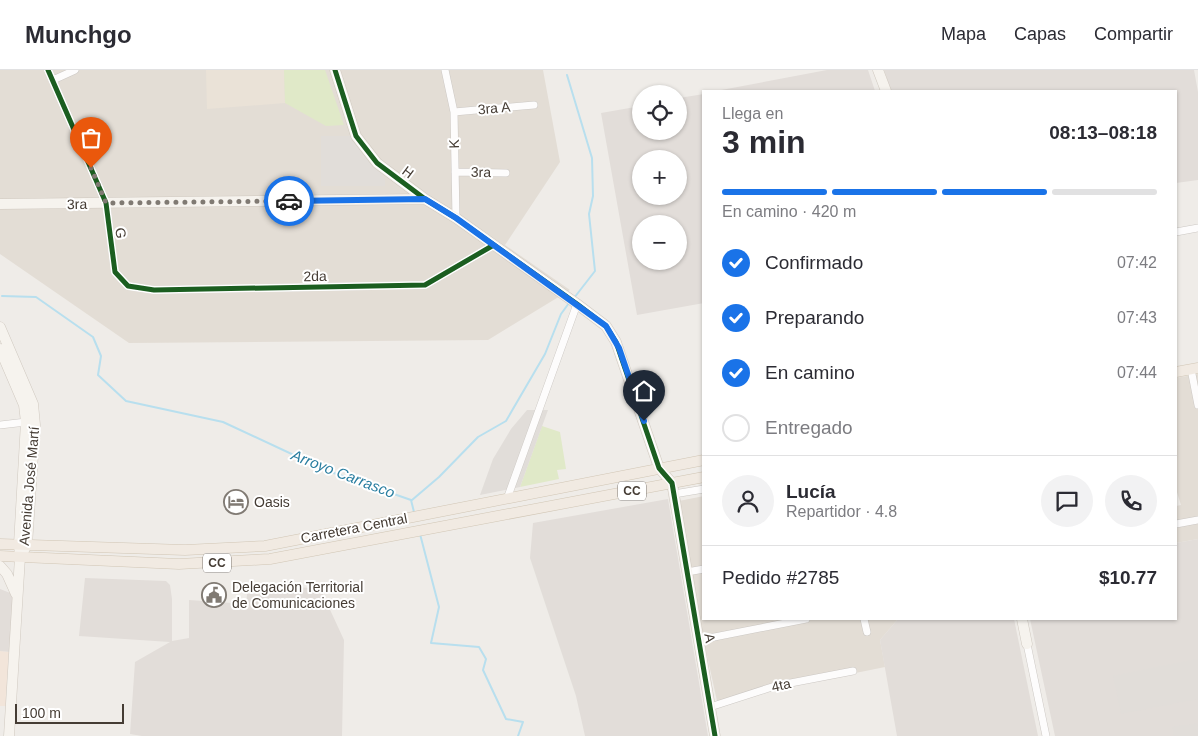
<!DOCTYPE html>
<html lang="es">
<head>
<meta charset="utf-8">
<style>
	body { margin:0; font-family:Arial,sans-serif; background:#f2f2f3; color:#2b2b33; height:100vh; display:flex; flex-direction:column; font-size:19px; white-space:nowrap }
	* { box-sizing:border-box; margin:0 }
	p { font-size:16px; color:#7c7c81 }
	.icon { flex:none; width:28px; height:28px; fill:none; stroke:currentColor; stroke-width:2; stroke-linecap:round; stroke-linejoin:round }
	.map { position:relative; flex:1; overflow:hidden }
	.drawer { position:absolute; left:702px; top:20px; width:475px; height:530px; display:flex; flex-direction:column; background:#fff; border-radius:0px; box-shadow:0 1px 4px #0004 }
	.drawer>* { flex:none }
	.buttons { position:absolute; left:632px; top:15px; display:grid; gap:10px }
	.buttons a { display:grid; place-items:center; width:55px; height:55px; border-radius:50%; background:#fff; box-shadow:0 1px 4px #0004; font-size:25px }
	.scale { position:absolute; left:15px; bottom:12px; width:109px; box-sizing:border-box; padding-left:5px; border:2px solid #453c34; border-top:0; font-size:14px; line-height:18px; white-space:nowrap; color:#453c34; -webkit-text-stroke:4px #fff; paint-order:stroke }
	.pin { position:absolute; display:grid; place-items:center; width:42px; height:42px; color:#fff; margin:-51px -21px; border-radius:50% 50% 50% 0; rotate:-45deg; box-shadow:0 0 5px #0007 }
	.pin .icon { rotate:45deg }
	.courier { position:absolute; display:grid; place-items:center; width:50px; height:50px; margin:-25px; border:4px solid #1a73e8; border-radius:50%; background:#fff; color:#222; box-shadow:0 1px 6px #0007 }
	.summary em { font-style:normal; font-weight:700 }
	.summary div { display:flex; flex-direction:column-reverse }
	.summary { display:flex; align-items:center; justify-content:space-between; height:85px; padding:0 20px }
	h1 { font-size:32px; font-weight:700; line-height:38px }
	.bar { display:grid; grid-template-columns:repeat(4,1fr); gap:8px 5px; align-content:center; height:60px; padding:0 20px }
	.bar i { height:6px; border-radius:4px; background:#e1e1e2 }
	.bar .current { background:#1a73e8 }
	.bar p { grid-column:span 4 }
	.line { display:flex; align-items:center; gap:12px; padding:0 20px; border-top:1px solid #e1e1e2 }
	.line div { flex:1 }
	.round { display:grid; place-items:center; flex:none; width:52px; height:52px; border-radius:26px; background:#f2f2f3 }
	ol { padding:0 20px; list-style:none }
	li { display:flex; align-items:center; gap:15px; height:55px }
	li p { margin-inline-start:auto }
	li .icon { padding:5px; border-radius:50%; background:#1a73e8; color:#fff; stroke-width:4 }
	li:last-child { color:#7c7c81 }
	li i { width:28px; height:28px; border:2px solid #e1e1e2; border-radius:50% }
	header { display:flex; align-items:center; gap:30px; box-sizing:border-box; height:70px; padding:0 25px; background:#fff; border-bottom:1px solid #e1e1e2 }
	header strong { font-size:24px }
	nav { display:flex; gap:28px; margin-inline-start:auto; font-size:18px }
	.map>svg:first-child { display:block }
	.residential { fill:#e3ddd5 }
	.commercial { fill:#f2e5da }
	.industrial { fill:#e2ddd9; fill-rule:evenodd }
	.education { fill:#eae2d7 }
	.green { fill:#e0e9c8 }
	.parking { fill:#e1ddd9 }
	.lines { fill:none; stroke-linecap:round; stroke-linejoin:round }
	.stream { stroke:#b8dfee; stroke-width:2 }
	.street-casing { stroke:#ccc8c4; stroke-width:8 }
	.secondary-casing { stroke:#d0c9c0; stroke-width:11 }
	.primary-casing { stroke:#d1c6b5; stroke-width:11 }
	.street { stroke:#fdfcfc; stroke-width:7 }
	.secondary { stroke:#f6f3ee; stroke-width:10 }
	.primary { stroke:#f1eae2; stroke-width:10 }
	.cycleway-casing { stroke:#fff; stroke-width:8 }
	.cycleway { stroke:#1b5e20; stroke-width:5 }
	.done { stroke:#807a73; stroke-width:5; stroke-dasharray:0 9 }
	.route { stroke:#1a73e8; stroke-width:6 }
	.labels { text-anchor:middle; stroke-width:4; stroke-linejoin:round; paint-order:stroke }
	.shield { fill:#fff; stroke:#7d7671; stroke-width:1 }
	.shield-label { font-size:12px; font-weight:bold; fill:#453c34 }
	.street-label { font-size:14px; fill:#453c34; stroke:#fff }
	.poi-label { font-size:14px; fill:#453c34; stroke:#fff; text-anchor:start }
	.water-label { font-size:15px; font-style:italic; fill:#2a7ea0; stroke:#fff }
</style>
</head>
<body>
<header>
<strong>Munchgo</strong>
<nav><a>Mapa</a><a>Capas</a><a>Compartir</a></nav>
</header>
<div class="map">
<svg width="1198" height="666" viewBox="0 0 1198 666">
	<rect width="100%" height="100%" fill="#efece8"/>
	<!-- residential -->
	<path class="residential" d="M 0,0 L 543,0 L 560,92 L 505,175 L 570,220 L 488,270 L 129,273 L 0,184 Z
		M 1198,304 L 1198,469 L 1176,473 L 1176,436 L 1181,435 L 1176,419 L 1176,308 Z
		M 704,426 L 704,549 L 898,549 L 880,570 L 885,597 L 717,631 L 688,498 L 679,431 Z"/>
	<!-- commercial -->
	<path class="commercial" d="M 0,581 L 11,582 L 7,636 L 0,636 Z"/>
	<!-- industrial -->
	<path class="industrial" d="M 827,0 L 868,0 L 875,21 L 716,21 Z
		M 884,0 L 1194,0 L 1198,22 L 1198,110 L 1176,113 L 1176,21 L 891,21 Z
		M 704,24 L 704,233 L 637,245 L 601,43 L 641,36 L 641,61 L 679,61 L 679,28 ZM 641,89 L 679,89 L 679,126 L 641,126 ZM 641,154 L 679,154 L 679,191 L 641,191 Z
		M 668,429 L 708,666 L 585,666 L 576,626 L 530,488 L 533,453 Z
		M 1198,469 L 1198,666 L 1055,666 L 1030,549 L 1176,549 L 1176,473 Z
		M 85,508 L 166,511 L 170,515 L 172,529 L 172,571 L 189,568 L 189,530 L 246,534 L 248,516 L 320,518 L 344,570 L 342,666 L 142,666 L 130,664 L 135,592 L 170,572 L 79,566 Z
		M 0,519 L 10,523 L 13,529 L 11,582 L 0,581 Z
		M 898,549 L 1014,549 L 1038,666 L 897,666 L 880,570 Z"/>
	<!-- education -->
	<path class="education" d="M 206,0 L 284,0 L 285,33 L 207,39 Z"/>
	<!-- green -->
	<path class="green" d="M 284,0 L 325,0 L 344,55 L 326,56 L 285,33 Z
		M 542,356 L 560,362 L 566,399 L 557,400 L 559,409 L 520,417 Z"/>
	<!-- parking -->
	<path class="parking" d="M 80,59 L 91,60 L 99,79 L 92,88 Z
		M 321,66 L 356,66 L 377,93 L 385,110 L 385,116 L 321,116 Z
		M 527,340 L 548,340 L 520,417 L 480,425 L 493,389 L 511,359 Z
		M 1198,589 L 1198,629 L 1121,644 L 1113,606 Z
		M 1197,653 L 1198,666 L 1174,666 L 1172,657 Z"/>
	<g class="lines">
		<!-- stream -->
		<path class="stream" d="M 567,5 L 592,88 L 593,126 L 589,144 L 595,201 L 574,228
			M 2,226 L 36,227 L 93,267 L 101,286 L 98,305 L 126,331 L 223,352 L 328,401 L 411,430 L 414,442
			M 412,430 L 439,407 L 478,367 L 506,351 L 545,284 L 561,244 L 569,233
			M 420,464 L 439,537 L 431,573 L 479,577 L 486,589 L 483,600 L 506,649 L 523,652 L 518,666"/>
		<defs>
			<path id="street" d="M 48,0 L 106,133 L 115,202 L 128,216 L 154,220 L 425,215 L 492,176
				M 445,0 L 454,42 L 456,148
				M 53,10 L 75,0
				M 454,42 L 534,35
				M 455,102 L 506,103
				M 1176,162 L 1198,158
				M 1191,299 L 1198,335
				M 0,355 L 26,352
				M 674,424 L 704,419
				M 507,429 L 577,234
				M 1176,454 L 1198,450
				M 687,502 L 704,499
				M 864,549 L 867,562
				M 699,570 L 806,549
				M 1027,574 L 1046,666
				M 710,637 L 775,616 L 853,601"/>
			<path id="secondary" d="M 335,0 L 356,66 L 377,93 L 425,129 L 456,148 L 577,234 L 606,256 L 616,272 L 659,398 L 672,413 L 715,666
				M 878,0 L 886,21
				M 0,134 L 425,129
				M 0,257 L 33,334 L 35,355 L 27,475 L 20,487 L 19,474 L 26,352 L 24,335 L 0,279
				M 0,496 L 7,504 L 16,524
				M 1022,549 L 1027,574
				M 9,666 L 20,487"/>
			<path id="primary" d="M 1176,302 L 1198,298
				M 0,474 L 185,480 L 265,476 L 704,390
				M 0,486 L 179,494 L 270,489 L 704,407"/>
		</defs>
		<!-- street casing -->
		<use href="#street" class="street-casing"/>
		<!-- secondary casing -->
		<use href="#secondary" class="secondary-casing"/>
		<!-- primary casing -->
		<use href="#primary" class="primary-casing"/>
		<!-- street -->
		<use href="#street" class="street"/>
		<!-- secondary -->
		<use href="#secondary" class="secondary"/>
		<!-- primary -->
		<use href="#primary" class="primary"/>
		<defs>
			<path id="cycleway" d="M 48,0 L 106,133 L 115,202 L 128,216 L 154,220 L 425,215 L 492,176
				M 335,0 L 356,66 L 377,93 L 425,129 L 456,148 L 577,234 L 606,256 L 616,272 L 659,398 L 672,413 L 715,666"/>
		</defs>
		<!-- cycleway casing -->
		<use href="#cycleway" class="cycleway-casing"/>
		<!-- cycleway -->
		<use href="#cycleway" class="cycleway"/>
	</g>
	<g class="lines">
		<!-- done -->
		<path class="done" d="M 91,98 L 106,133 L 289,131"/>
		<!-- route -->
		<path class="route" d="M 289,131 L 425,129 L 456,148 L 606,256 L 619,278 L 644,351"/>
	</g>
	<!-- icons -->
	<defs>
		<symbol id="hotel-ring" viewBox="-11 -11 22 22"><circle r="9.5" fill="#fff" stroke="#807a73" stroke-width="1.5"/><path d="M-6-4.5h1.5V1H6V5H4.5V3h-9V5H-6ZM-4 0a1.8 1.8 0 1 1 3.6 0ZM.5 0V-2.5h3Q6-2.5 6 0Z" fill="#807a73"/></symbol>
		<symbol id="civic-ring" viewBox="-11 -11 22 22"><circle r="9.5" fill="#fff" stroke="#807a73" stroke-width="1.5"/><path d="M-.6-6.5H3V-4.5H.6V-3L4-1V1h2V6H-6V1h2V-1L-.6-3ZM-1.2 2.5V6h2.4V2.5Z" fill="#807a73"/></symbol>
	</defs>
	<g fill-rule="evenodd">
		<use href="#hotel-ring" x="222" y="418" width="28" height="28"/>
		<use href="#civic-ring" x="200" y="511" width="28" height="28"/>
	</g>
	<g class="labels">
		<!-- shield labels -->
		<g class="shield">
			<rect x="618" y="411.5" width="28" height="19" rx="4"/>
			<rect x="203" y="483.5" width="28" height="19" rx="4"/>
		</g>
		<g class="shield-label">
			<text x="632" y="425">CC</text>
			<text x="217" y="497">CC</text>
		</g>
		<!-- street labels -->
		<g class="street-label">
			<text transform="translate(494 38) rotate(-5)" y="5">3ra A</text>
			<text transform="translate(454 74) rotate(-91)" y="5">K</text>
			<text transform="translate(408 102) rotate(37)" y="5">H</text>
			<text transform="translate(481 102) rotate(1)" y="5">3ra</text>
			<text transform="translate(77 134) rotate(-1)" y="5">3ra</text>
			<text transform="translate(121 163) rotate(83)" y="5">G</text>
			<text transform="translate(315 206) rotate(-1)" y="5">2da</text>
			<text transform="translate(29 416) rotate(-85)" y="5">Avenida José Martí</text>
			<text transform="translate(354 458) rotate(-11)" y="5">Carretera Central</text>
			<text transform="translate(710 568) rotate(80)" y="5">A</text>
			<text transform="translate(781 615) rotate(-13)" y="5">4ta</text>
		</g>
		<!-- poi labels -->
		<g class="poi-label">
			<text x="254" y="437">Oasis</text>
			<text x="232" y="522">Delegación Territorial<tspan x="232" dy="16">de Comunicaciones</tspan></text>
		</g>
		<!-- water labels -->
		<g class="water-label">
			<text transform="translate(343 404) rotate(21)" y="5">Arroyo Carrasco</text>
		</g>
	</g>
</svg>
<div class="buttons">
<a><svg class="icon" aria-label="locate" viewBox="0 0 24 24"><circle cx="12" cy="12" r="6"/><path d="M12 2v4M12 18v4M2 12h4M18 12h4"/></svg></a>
<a>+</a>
<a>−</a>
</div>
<div class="scale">100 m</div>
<div class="pin" style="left:91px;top:98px;background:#ea580c"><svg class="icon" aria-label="bag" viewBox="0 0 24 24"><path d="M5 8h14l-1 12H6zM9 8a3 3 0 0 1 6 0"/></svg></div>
<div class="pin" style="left:644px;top:351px;background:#1f2937"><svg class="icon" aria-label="home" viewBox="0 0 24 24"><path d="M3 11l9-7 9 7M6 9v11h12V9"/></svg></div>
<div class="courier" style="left:289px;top:131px"><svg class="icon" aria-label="car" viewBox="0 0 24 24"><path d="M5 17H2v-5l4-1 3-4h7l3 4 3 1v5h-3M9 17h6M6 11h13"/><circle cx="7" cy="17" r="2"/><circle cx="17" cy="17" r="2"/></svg></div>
<section class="drawer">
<div class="summary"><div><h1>3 min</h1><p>Llega en</p></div><em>08:13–08:18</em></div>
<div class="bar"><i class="current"></i><i class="current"></i><i class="current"></i><i></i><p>En camino · 420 m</p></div>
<ol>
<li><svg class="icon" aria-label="check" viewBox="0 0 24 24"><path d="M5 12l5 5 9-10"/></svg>Confirmado<p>07:42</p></li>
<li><svg class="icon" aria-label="check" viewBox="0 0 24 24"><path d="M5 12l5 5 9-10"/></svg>Preparando<p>07:43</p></li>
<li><svg class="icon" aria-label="check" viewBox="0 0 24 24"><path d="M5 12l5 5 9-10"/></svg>En camino<p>07:44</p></li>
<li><i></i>Entregado</li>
</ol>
<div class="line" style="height:90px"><a class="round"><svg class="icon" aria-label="person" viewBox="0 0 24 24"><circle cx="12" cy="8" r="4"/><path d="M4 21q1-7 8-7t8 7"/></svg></a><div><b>Lucía</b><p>Repartidor · 4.8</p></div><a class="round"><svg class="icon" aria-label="chat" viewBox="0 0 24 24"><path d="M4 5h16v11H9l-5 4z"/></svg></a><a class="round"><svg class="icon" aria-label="phone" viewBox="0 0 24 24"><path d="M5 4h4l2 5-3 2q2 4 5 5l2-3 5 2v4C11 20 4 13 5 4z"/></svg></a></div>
<div class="line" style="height:65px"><div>Pedido #2785</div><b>$10.77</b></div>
</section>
</div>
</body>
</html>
